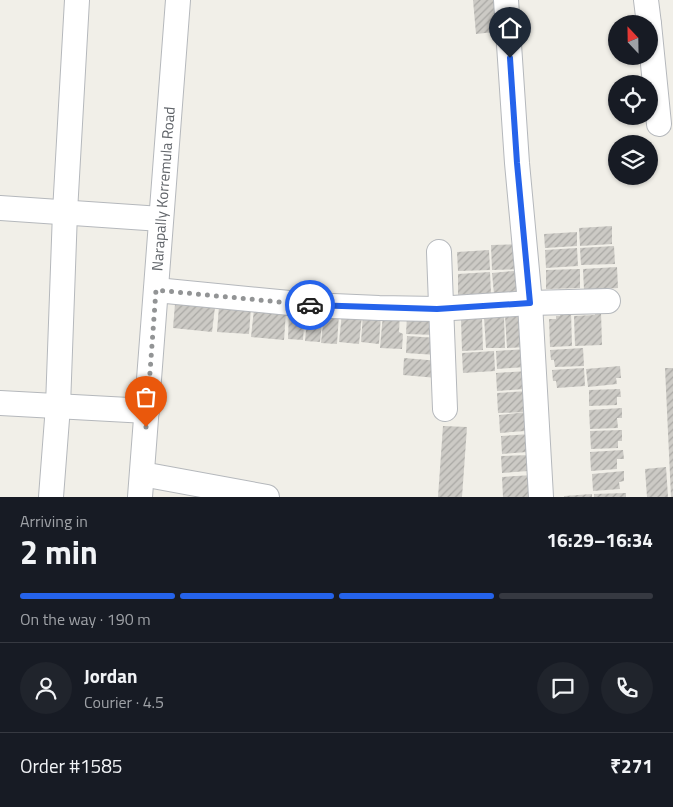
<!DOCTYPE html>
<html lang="en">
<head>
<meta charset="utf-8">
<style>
	body { margin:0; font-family:"Titillium Web",sans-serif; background:#20242c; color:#f1f3f6; height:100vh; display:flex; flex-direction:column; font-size:19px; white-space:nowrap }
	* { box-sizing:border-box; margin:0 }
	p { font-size:16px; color:#9ea1a6 }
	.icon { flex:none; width:28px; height:28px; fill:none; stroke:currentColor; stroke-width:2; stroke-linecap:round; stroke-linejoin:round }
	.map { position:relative; height:497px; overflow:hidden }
	.panel { display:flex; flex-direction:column; background:#171b24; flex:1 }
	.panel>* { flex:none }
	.needle { width:32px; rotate:338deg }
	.fabs { position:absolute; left:608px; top:15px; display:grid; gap:10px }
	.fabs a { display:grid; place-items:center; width:50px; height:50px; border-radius:50%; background:#171b24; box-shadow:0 1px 4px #0004; font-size:25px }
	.pin { position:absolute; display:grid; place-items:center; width:42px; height:42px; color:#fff; margin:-51px -21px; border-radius:50% 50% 50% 0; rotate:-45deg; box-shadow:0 0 5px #0007 }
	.pin .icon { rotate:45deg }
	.courier { position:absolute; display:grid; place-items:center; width:50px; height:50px; margin:-25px; border:4px solid #2563eb; border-radius:50%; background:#fff; color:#222; box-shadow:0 1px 6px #0007 }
	.head em { font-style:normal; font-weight:700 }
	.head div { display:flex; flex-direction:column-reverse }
	.head { display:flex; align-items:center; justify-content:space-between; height:85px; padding:0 20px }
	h1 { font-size:32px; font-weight:700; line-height:38px }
	.bar { display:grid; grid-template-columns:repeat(4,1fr); gap:8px 5px; align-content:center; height:60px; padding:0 20px }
	.bar i { height:6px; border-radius:4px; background:#363941 }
	.bar .selected { background:#2563eb }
	.bar p { grid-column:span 4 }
	.line { display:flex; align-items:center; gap:12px; padding:0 20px; border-top:1px solid #363941 }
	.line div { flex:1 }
	.round { display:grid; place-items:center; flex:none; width:52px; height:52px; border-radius:26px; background:#20242c }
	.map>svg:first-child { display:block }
	.building { fill:url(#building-hatch) }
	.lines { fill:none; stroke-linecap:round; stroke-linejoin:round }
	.minor-casing { stroke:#b5b8bc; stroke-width:26 }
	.minor { stroke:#fff; stroke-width:24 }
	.done { stroke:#929495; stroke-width:5; stroke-dasharray:0 9 }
	.route { stroke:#2563eb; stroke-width:6 }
	.labels { text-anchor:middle; stroke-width:4.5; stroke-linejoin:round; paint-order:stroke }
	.street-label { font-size:15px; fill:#5f6368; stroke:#fff }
</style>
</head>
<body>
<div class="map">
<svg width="673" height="497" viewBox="0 0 673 497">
	<defs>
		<pattern id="building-hatch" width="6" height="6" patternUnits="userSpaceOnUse" patternTransform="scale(1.25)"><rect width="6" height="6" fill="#cccac5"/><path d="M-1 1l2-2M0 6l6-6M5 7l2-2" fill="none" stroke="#a9a8a4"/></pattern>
	</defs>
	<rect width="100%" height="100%" fill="#f1efe8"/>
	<!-- building -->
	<path class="building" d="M 473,0 L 500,0 L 503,31 L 476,34 Z
		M 612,226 L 612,244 L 580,246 L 579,228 Z
		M 577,232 L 577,246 L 545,248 L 544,234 Z
		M 523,244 L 523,269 L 492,270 L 491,245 Z
		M 614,246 L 615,264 L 581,265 L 580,248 Z
		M 577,248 L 578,266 L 546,268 L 545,250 Z
		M 489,250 L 490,270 L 458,271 L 457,252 Z
		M 617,267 L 618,288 L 584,290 L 583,269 Z
		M 580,269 L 580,288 L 546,289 L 546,270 Z
		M 524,270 L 526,291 L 494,294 L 492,273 Z
		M 490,272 L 491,293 L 458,295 L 458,274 Z
		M 175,304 L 215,307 L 212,332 L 173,328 Z
		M 219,306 L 251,308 L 249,334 L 217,332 Z
		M 254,309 L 286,312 L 284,340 L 251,337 Z
		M 289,310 L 305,311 L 303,340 L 288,339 Z
		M 308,311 L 323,312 L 320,342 L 305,341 Z
		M 560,312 L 571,312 L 572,346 L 550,347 L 549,319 L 556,319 L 556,316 L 560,316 Z
		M 595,312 L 601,312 L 602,345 L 575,346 L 574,316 L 595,315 Z
		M 324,313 L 339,314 L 337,344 L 321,343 Z
		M 342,313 L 362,315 L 359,344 L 339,342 Z
		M 363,314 L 381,315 L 379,344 L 361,342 Z
		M 383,314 L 400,315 L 399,332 L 403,334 L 402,349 L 380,348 Z
		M 525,315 L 526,347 L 507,348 L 505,316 Z
		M 407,316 L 438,318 L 437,335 L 406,334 Z
		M 504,316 L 505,348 L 486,348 L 484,317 Z
		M 482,318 L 483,350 L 462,351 L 461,319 Z
		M 407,336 L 438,338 L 437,355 L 406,353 Z
		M 583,348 L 584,366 L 555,367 L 554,360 L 551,360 L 550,350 Z
		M 527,349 L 525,367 L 497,369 L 496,351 Z
		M 494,351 L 495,371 L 463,373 L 462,353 Z
		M 404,358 L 439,361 L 437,378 L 403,375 Z
		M 620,366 L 621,378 L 616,378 L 617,384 L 588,387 L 586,369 Z
		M 584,368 L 585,386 L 557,388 L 556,381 L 553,381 L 552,370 Z
		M 665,368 L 673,368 L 673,497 L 671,497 Z
		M 527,371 L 524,389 L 497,391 L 496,373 Z
		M 620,389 L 621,397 L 617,397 L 617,405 L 589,406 L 589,390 Z
		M 528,391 L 526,412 L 498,413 L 497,393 Z
		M 622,408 L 622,418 L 617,418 L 618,428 L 590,429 L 589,410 Z
		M 529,412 L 529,423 L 525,423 L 525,431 L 500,433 L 499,415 Z
		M 443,426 L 467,427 L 462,497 L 438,497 Z
		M 622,430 L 622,441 L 618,441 L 618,448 L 591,449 L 590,431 Z
		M 531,434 L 526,445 L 527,452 L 502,454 L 501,436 Z
		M 623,450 L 624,459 L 617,459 L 617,469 L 591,471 L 590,452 Z
		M 532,455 L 528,471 L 502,473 L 501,456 Z
		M 666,467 L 668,497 L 647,497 L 645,469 Z
		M 624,471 L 624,481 L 619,482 L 620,489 L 593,491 L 592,474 Z
		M 533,475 L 534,497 L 503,497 L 502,477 Z
		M 626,493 L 626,497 L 594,497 L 594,494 Z
		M 592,494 L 592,497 L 564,497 L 564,496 Z"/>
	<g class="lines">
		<defs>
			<g id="minor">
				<path d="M 506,0 L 517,163 L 530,303 L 541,497"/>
				<path d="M 646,0 L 649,24"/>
				<path d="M 649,24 L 659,124"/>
				<path d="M 0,208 L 161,219"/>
				<path d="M 439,252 L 445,409"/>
				<path d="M 156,290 L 310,305 L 379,308 L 437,309 L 530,303 L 608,301"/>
				<path d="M 0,403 L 147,411"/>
				<path d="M 142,474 L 267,497"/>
				<path d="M 51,497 L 58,406 L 65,212 L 77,0"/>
				<path id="s1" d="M 140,497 L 178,0"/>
			</g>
		</defs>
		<!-- minor casing -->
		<use href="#minor" class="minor-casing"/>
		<!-- minor -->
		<use href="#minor" class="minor"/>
	</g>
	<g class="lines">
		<!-- done -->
		<path class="done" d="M 146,427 L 156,290 L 310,305"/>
		<!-- route -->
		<path class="route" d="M 310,305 L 437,309 L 530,303 L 517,163 L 510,58"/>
	</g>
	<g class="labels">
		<!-- street labels -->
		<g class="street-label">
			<text dy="5" stroke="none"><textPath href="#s1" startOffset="309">Narapally Korremula Road</textPath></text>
		</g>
	</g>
</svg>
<div class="fabs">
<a><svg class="needle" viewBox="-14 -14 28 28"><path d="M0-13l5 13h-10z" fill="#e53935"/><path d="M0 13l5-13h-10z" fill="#9ea1a6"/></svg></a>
<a><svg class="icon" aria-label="locate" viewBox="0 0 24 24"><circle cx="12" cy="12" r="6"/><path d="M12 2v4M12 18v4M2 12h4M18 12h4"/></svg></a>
<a><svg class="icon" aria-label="layers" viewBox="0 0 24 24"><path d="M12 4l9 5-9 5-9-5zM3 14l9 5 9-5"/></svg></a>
</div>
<div class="pin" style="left:146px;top:427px;background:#ea580c"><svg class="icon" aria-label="bag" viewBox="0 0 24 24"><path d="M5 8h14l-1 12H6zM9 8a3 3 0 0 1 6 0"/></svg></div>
<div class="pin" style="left:510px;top:58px;background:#1f2937"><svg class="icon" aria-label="home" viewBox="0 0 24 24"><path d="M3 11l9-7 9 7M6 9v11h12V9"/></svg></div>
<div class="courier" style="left:310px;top:305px"><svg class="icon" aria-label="car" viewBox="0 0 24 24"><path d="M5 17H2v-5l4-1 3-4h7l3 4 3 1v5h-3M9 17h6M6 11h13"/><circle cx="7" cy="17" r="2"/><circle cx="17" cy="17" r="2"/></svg></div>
</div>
<section class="panel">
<div class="head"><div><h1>2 min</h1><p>Arriving in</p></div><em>16:29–16:34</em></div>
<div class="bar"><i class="selected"></i><i class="selected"></i><i class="selected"></i><i></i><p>On the way · 190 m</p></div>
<div class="line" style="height:90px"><a class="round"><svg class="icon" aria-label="person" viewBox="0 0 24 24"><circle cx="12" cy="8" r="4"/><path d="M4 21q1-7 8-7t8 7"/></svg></a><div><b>Jordan</b><p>Courier · 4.5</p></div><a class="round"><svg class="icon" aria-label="chat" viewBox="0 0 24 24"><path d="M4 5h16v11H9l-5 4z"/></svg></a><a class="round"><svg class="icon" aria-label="phone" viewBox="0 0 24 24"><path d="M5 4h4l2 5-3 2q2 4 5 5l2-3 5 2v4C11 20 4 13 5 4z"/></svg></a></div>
<div class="line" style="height:65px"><div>Order #1585</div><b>₹271</b></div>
</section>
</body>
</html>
